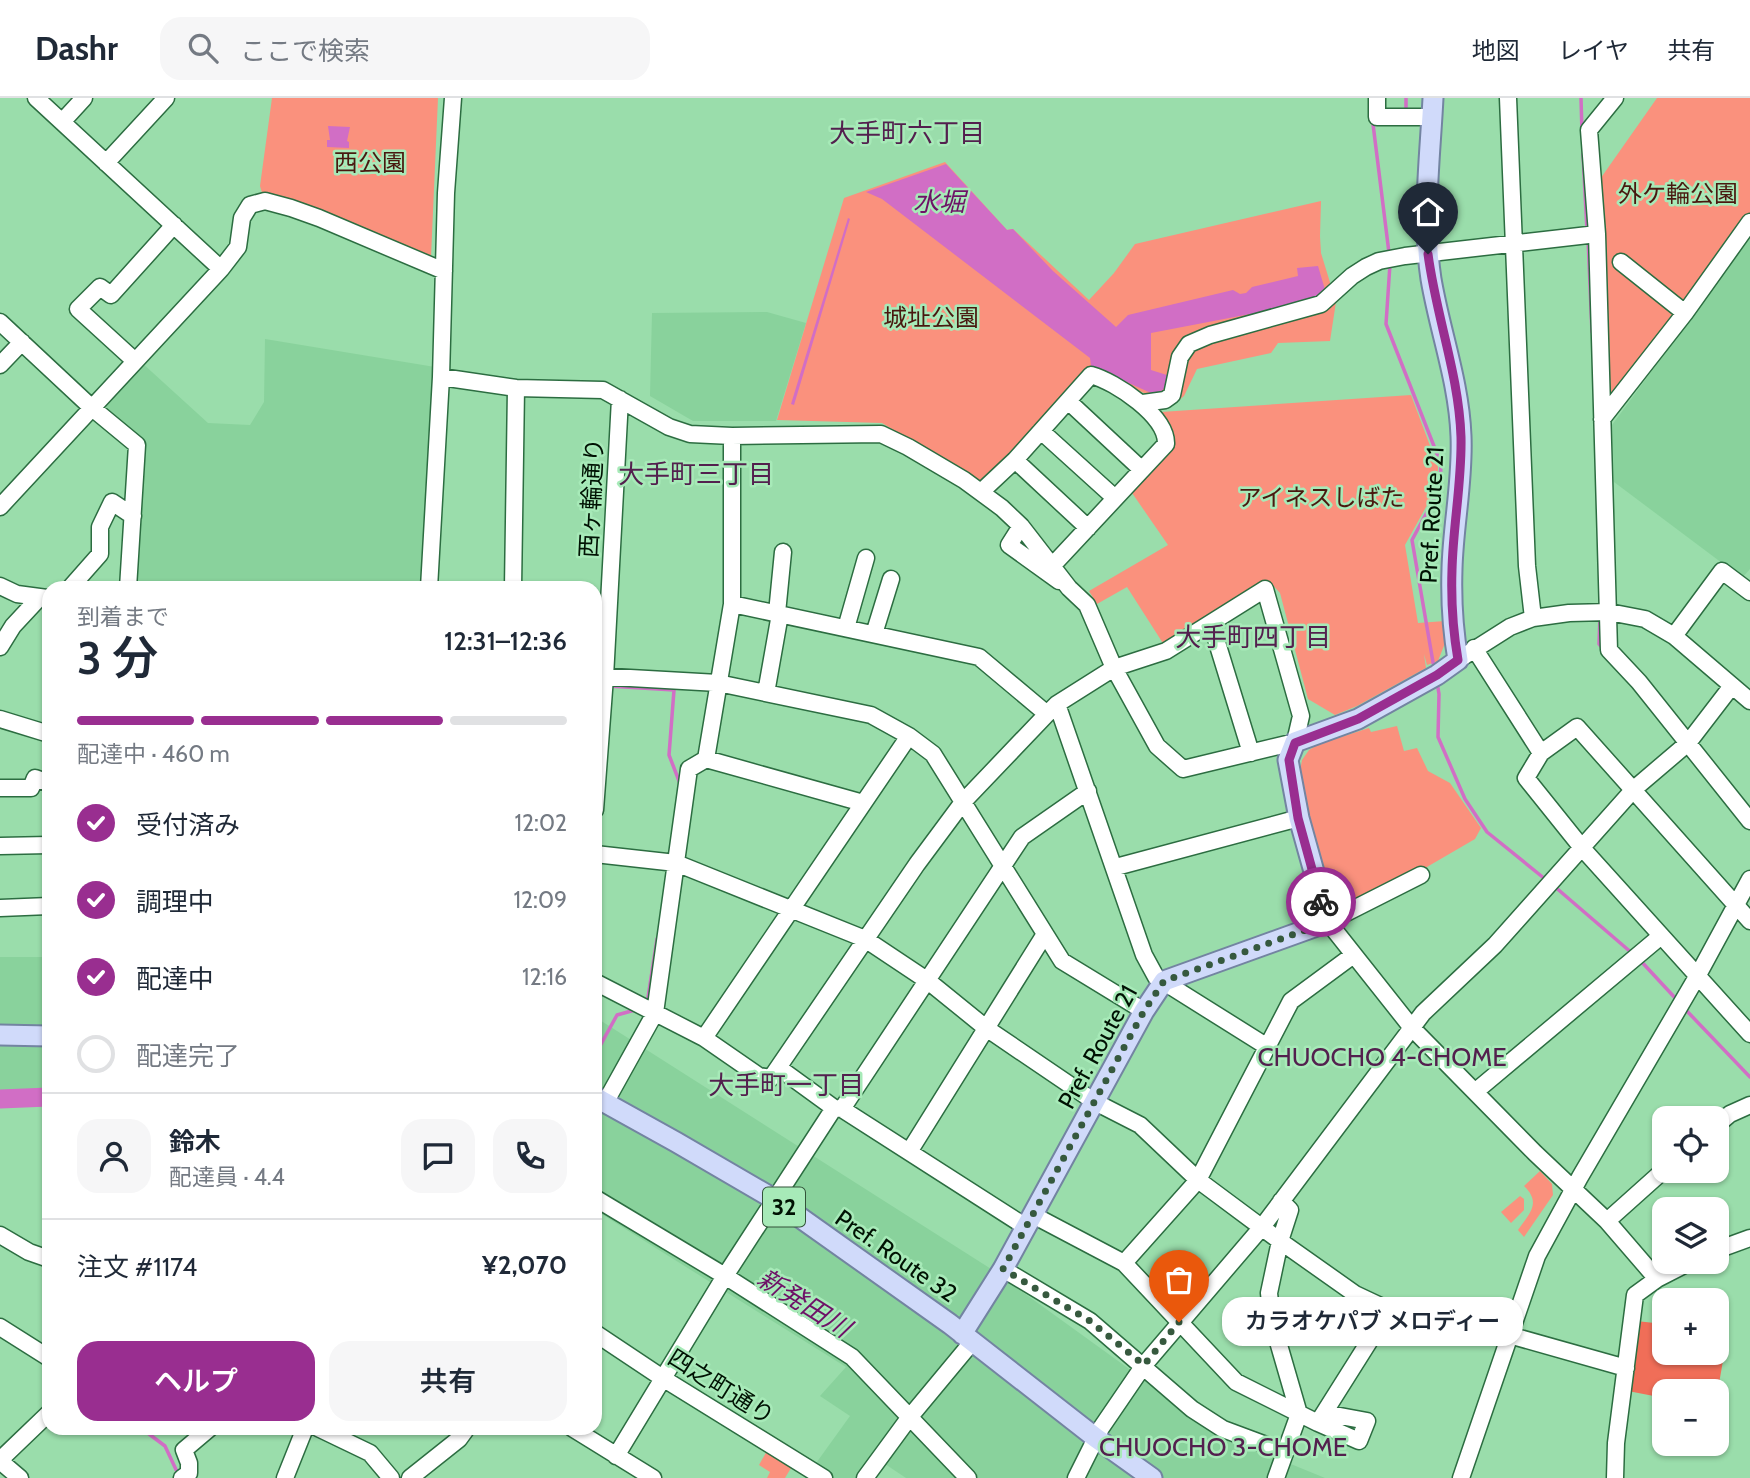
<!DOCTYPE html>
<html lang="ja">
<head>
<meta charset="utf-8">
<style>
	body { margin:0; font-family:Cabin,"Noto Sans JP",sans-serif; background:#f6f6f7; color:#1f2937; height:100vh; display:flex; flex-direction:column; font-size:26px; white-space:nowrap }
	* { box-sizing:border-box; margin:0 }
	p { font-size:23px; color:#747a83 }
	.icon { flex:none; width:38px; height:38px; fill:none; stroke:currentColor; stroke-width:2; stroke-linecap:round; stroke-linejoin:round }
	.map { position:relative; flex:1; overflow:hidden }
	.side { position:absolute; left:42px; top:483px; width:560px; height:854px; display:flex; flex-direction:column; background:#fff; border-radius:21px; box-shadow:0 2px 5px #0004 }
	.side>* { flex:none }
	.controls { position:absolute; left:1652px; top:1008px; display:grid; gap:14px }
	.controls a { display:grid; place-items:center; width:77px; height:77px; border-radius:14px; background:#fff; box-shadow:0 2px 5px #0004; font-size:35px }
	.pin { position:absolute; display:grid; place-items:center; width:60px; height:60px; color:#fff; margin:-72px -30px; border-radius:50% 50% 50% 0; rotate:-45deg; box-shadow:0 0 7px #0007 }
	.pin .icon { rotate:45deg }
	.courier { position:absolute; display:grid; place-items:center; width:70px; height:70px; margin:-35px; border:5px solid #992e90; border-radius:50%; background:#fff; color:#222; box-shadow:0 2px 9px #0007 }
	.bubble { position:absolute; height:49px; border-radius:21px; background:#fff; box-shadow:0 2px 5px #0004; font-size:23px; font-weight:600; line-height:49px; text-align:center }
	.summary em { font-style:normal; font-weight:600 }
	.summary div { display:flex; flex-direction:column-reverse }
	.summary { display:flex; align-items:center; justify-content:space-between; height:119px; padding:0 35px }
	h1 { font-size:46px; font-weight:600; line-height:52px }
	.bar { display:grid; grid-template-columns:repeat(4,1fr); gap:10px 7px; align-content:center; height:84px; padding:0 35px }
	.bar i { height:9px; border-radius:5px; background:#e0e1e3 }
	.bar .active { background:#992e90 }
	.bar p { grid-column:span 4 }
	.line { display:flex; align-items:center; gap:18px; padding:0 35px; border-top:2px solid #e0e1e3 }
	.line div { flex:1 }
	.round { display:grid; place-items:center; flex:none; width:74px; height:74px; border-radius:21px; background:#f6f6f7 }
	ol { padding:0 35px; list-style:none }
	li { display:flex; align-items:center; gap:21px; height:77px }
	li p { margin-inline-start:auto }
	li .icon { padding:7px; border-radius:50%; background:#992e90; color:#fff; stroke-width:4 }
	li:last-child { color:#747a83 }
	li i { width:38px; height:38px; border:4px solid #e0e1e3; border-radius:50% }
	.action { display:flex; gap:14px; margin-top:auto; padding:14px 35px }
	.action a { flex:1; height:80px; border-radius:21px; background:#992e90; color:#fff; font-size:28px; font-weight:600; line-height:80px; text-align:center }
	.action a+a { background:#f6f6f7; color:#1f2937 }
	header { display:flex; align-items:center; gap:42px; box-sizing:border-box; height:98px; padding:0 35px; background:#fff; border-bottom:2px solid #e0e1e3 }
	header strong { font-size:33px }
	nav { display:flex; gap:38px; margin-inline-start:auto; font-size:24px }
	.search { width:490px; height:63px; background:#f6f6f7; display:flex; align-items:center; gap:18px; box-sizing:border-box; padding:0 24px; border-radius:21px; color:#747a83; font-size:26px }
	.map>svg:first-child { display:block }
	.built { fill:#89d29c }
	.green { fill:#fa917d }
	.forest { fill:#f06e58 }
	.water { fill:#d16ec5 }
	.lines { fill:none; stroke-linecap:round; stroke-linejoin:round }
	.stream { stroke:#d16ec5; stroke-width:3.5 }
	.river { stroke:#d16ec5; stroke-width:19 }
	.minor-casing { stroke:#2c6d41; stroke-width:19 }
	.major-casing { stroke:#7384a1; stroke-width:23 }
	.minor { stroke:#fff; stroke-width:16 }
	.major { stroke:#d0dafa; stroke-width:19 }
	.done { stroke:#36593e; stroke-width:7; stroke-dasharray:0 12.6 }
	.route { stroke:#992e90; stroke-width:9 }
	.labels { text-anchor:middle; stroke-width:5; stroke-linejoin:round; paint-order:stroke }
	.shield { fill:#a7eab8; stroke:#325339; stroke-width:2 }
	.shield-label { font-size:23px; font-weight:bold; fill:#001203 }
	.park-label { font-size:24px; fill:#49180f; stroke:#a7eab8 }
	.street-label { font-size:24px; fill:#001203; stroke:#a7eab8 }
	.neighbourhood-label { font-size:26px; fill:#53204e; stroke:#a7eab8 }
	.water-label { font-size:26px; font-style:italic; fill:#6e1267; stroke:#a7eab8 }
</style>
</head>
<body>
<header>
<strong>Dashr</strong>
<div class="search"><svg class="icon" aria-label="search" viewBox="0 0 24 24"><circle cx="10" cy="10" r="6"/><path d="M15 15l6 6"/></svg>ここで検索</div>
<nav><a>地図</a><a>レイヤ</a><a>共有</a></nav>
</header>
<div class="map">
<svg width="1750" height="1380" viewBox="0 0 1750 1380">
	<rect width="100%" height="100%" fill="#9addab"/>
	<!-- built -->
	<path class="built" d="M 1750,140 L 1750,471 L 1742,480 L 1614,384 L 1612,327 Z
		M 767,214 L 806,225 L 776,323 L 693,323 L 650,298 L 652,215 Z
		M 265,241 L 435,269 L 421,490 L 132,490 L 142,346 L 101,309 L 141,264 L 208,325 L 250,327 L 264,304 Z
		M 0,859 L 49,859 L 49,996 L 0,998 Z
		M 595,919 L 988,1169 L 1222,1338 L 1325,1380 L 906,1380 L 882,1364 L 871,1380 L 831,1380 L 814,1368 L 850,1318 L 820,1298 L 846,1269 L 595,1112 Z"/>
	<!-- green -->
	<path class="green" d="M 272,0 L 438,0 L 431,159 L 263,98 L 260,88 Z
		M 1657,0 L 1750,0 L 1750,120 L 1607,305 L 1598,84 Z
		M 945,64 L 1007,132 L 1013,131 L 1089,202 L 1114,175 L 1135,146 L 1321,103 L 1320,138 L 1321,155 L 1336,204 L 1330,243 L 1278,245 L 1271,255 L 1197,271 L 1184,298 L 1172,308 L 1090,270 L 983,386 L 882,325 L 777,322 L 844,100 Z
		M 1411,297 L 1438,369 L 1437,389 L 1405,447 L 1418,525 L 1445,523 L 1445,545 L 1438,563 L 1427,567 L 1424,556 L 1426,570 L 1357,608 L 1335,617 L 1308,601 L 1280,495 L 1270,484 L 1166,550 L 1127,489 L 1097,506 L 1089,493 L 1168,447 L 1130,392 L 1174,343 L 1161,314 Z
		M 1397,628 L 1404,653 L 1417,650 L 1428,673 L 1450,685 L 1481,730 L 1475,741 L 1420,773 L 1333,814 L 1300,686 L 1300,673 L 1302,662 L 1309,652 L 1319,646 L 1369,630 L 1371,634 Z
		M 1540,1073 L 1552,1086 L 1553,1097 L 1524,1139 L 1518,1132 C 1529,1116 1542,1105 1524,1088 Z
		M 1520,1098 L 1524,1101 L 1524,1112 L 1511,1125 L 1501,1114 Z
		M 768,1351 L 794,1365 L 785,1380 L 767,1380 L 770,1374 L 759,1367 Z"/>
	<!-- forest -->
	<path class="forest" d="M 1636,1223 L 1664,1226 L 1664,1255 L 1717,1255 L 1717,1233 L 1728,1234 L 1717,1297 L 1717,1293 L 1664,1293 L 1664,1300 L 1628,1293 Z"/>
	<!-- water -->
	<path class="water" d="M 328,28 L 350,29 L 347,43 L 349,44 L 349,50 L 327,49 L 327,42 L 330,42 Z
		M 946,66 L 1007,132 L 1013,131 L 1053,173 L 1116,229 L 1128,217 L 1233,192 L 1240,196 L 1246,195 L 1252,189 L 1298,178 L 1297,170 L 1318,168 L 1326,195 L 1317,202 L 1255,219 L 1250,216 L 1151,235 L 1151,272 L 1170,278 L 1169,286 L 1159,295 L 1151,295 L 1091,268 L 1090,260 L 882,101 L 866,94 Z
		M 848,120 L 850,121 L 794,307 L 791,306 Z"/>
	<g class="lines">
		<!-- stream -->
		<path class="stream" d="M 1581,0 L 1582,35
			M 1406,14 L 1406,0
			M 1373,26 L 1389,155
			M 1583,56 L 1587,133
			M 1588,140 L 1592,234
			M 1390,166 L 1386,226 L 1441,366 L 1440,390 L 1412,442 L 1434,570
			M 1600,518 L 1599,546 L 1603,551
			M 1437,584 L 1439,596 L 1438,639 L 1465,701 L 1487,734 L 1545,781
			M 608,588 L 674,592 L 669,657 L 681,688
			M 1554,788 L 1633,856
			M 1639,861 L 1677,902
			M 647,906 L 657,841
			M 1684,910 L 1750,979
			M 595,957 L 617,917 L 635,912
			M 141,1330 L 165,1348 L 179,1378"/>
		<!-- river -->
		<path class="river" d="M 0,1001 L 49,999"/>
		<defs>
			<path id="minor" d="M 36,0 L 221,171
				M 453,0 L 446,95 L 441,279 L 516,290 L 603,292 L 669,329 L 690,336 L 732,338 L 881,336 L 908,349 L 964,382 L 1002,410 L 1021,428 L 1069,490 L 1087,507 L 1114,570 L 1157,648 L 1183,671 L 1295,644 L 1301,618 L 1265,491 L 1166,553 L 1114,570 L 1057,606 L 1047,616 L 963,704 L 917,766 L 771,980 L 759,978 L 704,940 L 595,884
				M 1377,0 L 1377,19 L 1432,19
				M 1508,0 L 1527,468 L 1533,520
				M 1615,0 L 1589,32 L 1597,136 L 1609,552 L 1639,584 L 1750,723
				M 62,24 L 84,0
				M 106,65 L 166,0
				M 1621,164 L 1685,215
				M 0,224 L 91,309 L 137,347 L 128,490
				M 135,263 L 78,211 L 100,189 L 111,197 L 174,127
				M 0,267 L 22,244
				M 1068,303 L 1141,371
				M 1143,305 L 1165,302 L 1172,297 L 1180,259 L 1189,246 L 1210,237 L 1321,206 L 1352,178 L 1366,169 L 1379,163 L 1405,158 L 1597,136
				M 1602,321 L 1685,215 L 1750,124
				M 1041,333 L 1115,400
				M 1015,362 L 1088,430
				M 981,394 L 1015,362 L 1091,277 C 1116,284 1167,318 1166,346 L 1053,467
				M 0,409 L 221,171 L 238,149 L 242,120 L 250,107 L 265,103 L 291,110 L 319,120 L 444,173
				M 1021,428 L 1009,447 L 1059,483
				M 0,488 L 17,496 L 47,500
				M 70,490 L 100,456 L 100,429 L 112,404 L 133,418
				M 429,490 L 441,279
				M 513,490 L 516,290
				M 732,506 L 979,559 L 1047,616
				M 777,515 L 783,454
				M 1211,525 L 1251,655
				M 846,530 L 866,460
				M 874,536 L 891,481
				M 1674,538 L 1722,473 L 1750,494
				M 0,549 L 13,528 L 40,499
				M 1474,550 L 1541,655
				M 1458,562 L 1510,529 L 1533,520 L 1569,515 L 1609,514 L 1645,521 L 1674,538 L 1750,603
				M 595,578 L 718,585 L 871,617 L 909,638 L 933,656 L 1062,863 L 1144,913
				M 766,595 L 780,516
				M 1057,606 L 1144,857 L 1156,879 L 1266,948
				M 0,621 L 49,636
				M 706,661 L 863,705
				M 0,690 L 31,690 L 35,680 L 49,685
				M 595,712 L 605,579 L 620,301
				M 0,748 L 49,747
				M 595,756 L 676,765 L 865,841 L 928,883 L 986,930 L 1095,1004 L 1140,1027 L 1198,1082 L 1280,1143 L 1355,1196 L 1389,1212 L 1431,1215 L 1626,1270
				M 1116,769 L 1299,720
				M 1421,777 L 1328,824 L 1412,930 L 1535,1055 L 1607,1123 L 1657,1181
				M 0,810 L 49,808
				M 1750,823 L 1577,629 L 1541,655 L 1526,680 L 1583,751 L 1750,936
				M 704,940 L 909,638
				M 779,970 L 834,1010 L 842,1011 L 1026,1129
				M 1476,993 L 1661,838
				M 605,1005 L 655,915 L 689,671 L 706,661 L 732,506 L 732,338
				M 842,1011 L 1022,739 L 1088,693
				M 1717,1027 L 1730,1016 L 1750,1007
				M 909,1054 L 1045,836
				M 595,1100 L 725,1178 L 852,1259 L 968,1380
				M 1033,1117 L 1124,1165 L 1236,1284 L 1318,1325 L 1359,1343 L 1367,1323 L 1324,1315
				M 1607,1123 L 1664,1072
				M 0,1137 L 29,1154 L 49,1161
				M 1717,1152 L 1750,1140
				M 1124,1165 L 1198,1082 L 1291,903 L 1352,858
				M 1003,1171 L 1090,1223 L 1192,1311 L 1223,1331 L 1285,1354
				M 0,1229 L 49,1260
				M 595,1235 L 664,1281 L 824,1380
				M 1319,1323 L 1389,1212
				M 318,1330 L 370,1355 L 391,1380
				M 572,1330 L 653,1380
				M 616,1358 L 725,1178 L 834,1010
				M 0,1362 L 49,1315
				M 0,1363 L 20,1380
				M 182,1380 L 189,1375 L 189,1365 L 184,1352 L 210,1330
				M 285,1380 L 305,1330
				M 410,1380 L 459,1341 L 467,1330
				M 865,1380 L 909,1320 L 973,1243
				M 1076,1380 L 1101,1330 L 1144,1267 L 1262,1129 L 1423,915 L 1495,847 L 1634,691 L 1688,645 L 1731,589
				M 1276,1380 L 1299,1316 L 1272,1223 L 1269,1195 L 1280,1143 L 1290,1112 L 1281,1103
				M 1461,1380 L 1537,1158 L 1580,1079 L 1698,877 L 1750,781
				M 1615,1380 L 1616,1345 L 1635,1197 L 1657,1181 L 1690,1164"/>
			<path id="major" d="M 0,937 L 49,938
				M 595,999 L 676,1044 L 774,1101 L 950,1226 L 1096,1340 L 1152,1380
				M 962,1236 L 1003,1171 L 1144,913 L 1164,883 L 1328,824 L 1299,720 L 1288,662 L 1295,644 L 1358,621 L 1437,577 L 1458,562 C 1453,533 1451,501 1452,471 C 1453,427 1463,383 1461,338 C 1459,284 1440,234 1431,181 C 1422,122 1430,60 1433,0"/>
		</defs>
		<!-- minor casing -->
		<use href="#minor" class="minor-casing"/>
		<!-- major casing -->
		<use href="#major" class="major-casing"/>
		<!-- minor -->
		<use href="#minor" class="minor"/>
		<!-- major -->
		<use href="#major" class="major"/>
	</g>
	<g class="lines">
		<!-- done -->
		<path class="done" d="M 1179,1224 L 1144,1267 L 1090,1223 L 1003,1171 L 1144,913 L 1164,883 L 1328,824 L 1321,804"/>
		<!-- route -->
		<path class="route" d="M 1321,804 L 1298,720 L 1289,662 L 1295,645 L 1358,621 L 1437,577 L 1458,562 C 1453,533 1451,501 1452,472 C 1453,427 1462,384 1461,339 C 1459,277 1436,218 1428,156"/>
	</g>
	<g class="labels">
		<!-- shield labels -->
		<rect class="shield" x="763" y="1089.5" width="42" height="39" rx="5"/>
		<g class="shield-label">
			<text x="784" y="1117">32</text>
		</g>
		<!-- park labels -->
		<g class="park-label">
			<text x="370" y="73">西公園</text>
			<text x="1678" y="104">外ケ輪公園</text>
			<text x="931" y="228">城址公園</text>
			<text x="1321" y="408">アイネスしばた</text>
		</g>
		<!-- street labels -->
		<g class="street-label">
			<text transform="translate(592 400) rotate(-87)" y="8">西ヶ輪通り</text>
			<text transform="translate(1432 417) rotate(-87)" y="8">Pref. Route 21</text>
			<text transform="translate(1098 949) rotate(-61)" y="8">Pref. Route 21</text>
			<text transform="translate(896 1158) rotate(35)" y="8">Pref. Route 32</text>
			<text transform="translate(721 1289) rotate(32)" y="8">四之町通り</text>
		</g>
		<!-- neighbourhood labels -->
		<g class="neighbourhood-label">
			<text x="907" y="44">大手町六丁目</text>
			<text x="696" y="385">大手町三丁目</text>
			<text x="1253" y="548">大手町四丁目</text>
			<text x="1382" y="968">CHUOCHO 4-CHOME</text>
			<text x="786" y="996">大手町一丁目</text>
			<text x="1223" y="1358">CHUOCHO 3-CHOME</text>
		</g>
		<!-- water labels -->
		<g class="water-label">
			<text x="939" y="113">水堀</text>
			<text transform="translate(804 1205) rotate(32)" y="9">新発田川</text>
		</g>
	</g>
</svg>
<div class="controls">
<a><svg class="icon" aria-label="locate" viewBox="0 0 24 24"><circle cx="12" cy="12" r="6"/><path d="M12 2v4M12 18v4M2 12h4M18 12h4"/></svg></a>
<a><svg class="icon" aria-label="layers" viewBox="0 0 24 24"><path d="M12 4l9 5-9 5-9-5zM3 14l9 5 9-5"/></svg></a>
<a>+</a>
<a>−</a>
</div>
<div class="pin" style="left:1179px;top:1224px;background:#ea580c"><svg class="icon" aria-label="bag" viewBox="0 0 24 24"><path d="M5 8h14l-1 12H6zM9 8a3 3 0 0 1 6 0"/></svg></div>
<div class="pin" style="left:1428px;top:156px;background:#1f2937"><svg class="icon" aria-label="home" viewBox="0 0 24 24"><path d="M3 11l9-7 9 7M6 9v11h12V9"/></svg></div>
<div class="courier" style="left:1321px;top:804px"><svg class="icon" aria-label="bike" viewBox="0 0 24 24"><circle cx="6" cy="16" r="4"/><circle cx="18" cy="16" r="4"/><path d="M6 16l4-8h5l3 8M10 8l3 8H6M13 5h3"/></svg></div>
<div class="bubble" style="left:1222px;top:1199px;width:301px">カラオケパブ メロディー</div>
<section class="side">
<div class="summary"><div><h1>3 分</h1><p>到着まで</p></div><em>12:31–12:36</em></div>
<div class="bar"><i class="active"></i><i class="active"></i><i class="active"></i><i></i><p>配達中 · 460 m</p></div>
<ol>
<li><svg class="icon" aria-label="check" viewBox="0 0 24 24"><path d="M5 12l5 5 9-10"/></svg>受付済み<p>12:02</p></li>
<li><svg class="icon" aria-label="check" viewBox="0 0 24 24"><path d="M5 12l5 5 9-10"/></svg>調理中<p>12:09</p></li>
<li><svg class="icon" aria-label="check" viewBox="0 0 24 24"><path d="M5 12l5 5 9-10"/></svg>配達中<p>12:16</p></li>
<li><i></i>配達完了</li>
</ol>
<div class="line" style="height:126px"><a class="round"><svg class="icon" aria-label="person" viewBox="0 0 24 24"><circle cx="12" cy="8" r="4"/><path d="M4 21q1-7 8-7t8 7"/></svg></a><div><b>鈴木</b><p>配達員 · 4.4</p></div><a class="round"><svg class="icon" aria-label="chat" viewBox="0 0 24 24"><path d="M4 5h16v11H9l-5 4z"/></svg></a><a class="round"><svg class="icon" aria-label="phone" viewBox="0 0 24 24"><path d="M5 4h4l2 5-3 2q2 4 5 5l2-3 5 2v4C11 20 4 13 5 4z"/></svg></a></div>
<div class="line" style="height:91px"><div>注文 #1174</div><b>¥2,070</b></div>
<div class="action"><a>ヘルプ</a><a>共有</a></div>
</section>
</div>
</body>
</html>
